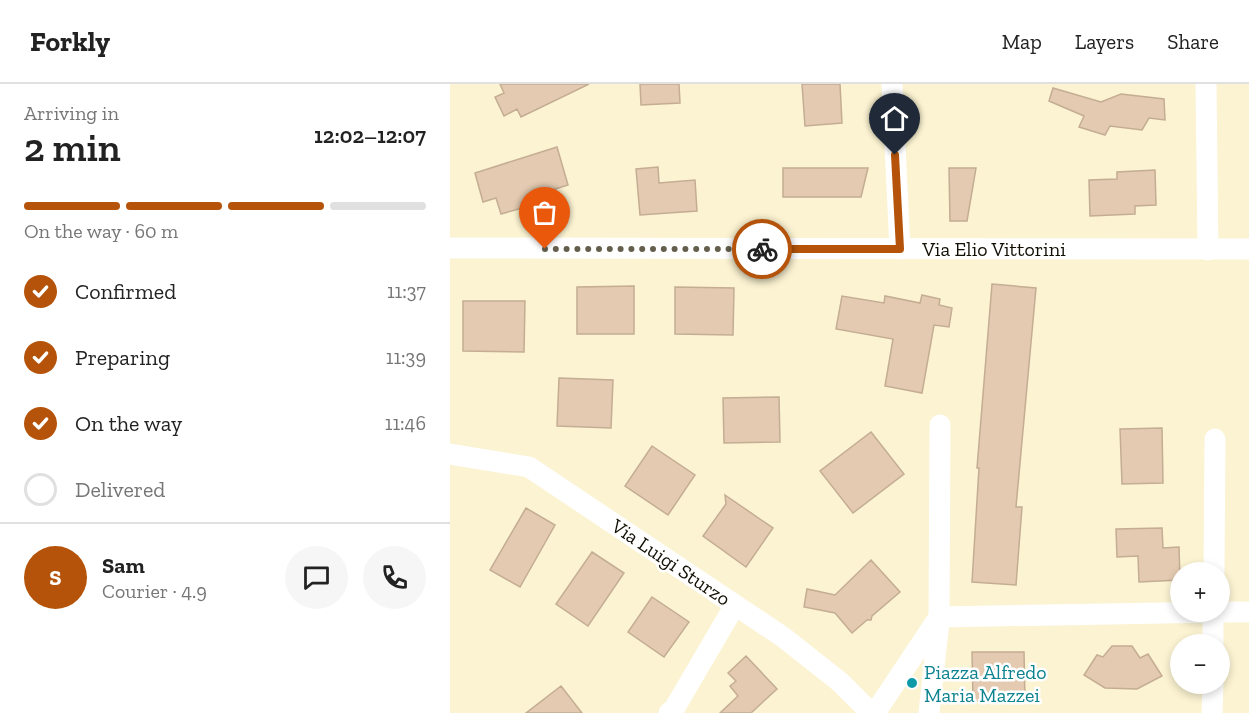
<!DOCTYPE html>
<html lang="en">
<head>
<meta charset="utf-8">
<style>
	body { margin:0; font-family:"Zilla Slab",serif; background:#f6f6f6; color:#222; height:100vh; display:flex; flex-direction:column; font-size:22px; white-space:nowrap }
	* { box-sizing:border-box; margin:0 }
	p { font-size:20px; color:#767676 }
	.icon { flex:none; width:33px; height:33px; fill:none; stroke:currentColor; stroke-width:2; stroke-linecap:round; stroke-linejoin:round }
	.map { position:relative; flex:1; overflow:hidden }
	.side { display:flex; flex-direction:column; background:#fff; width:450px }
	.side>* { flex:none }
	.buttons { position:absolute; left:720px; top:478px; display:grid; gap:12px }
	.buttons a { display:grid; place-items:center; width:60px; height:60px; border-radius:50%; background:#fff; box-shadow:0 3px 9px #0003; font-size:30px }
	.pin { position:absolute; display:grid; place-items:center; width:51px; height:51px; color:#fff; margin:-62px -26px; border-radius:50% 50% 50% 0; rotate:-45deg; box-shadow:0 0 6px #0007 }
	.pin .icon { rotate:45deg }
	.courier { position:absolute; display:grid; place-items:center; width:60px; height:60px; margin:-30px; border:4px solid #b45309; border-radius:50%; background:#fff; color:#222; box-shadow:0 2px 8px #0007 }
	.head em { font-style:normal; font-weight:600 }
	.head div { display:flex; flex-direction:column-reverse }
	.head { display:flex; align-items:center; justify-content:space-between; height:102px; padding:0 24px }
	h1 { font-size:39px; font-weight:600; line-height:45px }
	.bar { display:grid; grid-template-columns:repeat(4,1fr); gap:9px 6px; align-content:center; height:72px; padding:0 24px }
	.bar i { height:8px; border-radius:4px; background:#e0e0e0 }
	.bar .active { background:#b45309 }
	.bar p { grid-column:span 4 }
	.line { display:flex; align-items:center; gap:15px; padding:0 24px; border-top:2px solid #e0e0e0 }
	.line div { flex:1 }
	.round { display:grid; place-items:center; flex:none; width:63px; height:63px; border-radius:32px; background:#f6f6f6 }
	ol { padding:0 24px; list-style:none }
	li { display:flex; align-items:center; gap:18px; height:66px }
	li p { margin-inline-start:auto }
	li .icon { padding:6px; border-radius:50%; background:#b45309; color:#fff; stroke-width:4 }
	li:last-child { color:#767676 }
	li i { width:33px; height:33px; border:3px solid #e0e0e0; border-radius:50% }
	header { display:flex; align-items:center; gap:36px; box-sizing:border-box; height:84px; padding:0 30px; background:#fff; border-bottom:2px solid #e0e0e0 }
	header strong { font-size:28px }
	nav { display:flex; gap:33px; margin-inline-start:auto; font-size:21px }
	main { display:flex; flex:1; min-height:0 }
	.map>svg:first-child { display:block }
	.building { fill:#e3cab0; stroke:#c4ad93; stroke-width:1.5 }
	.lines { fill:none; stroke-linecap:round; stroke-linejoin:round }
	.minor { stroke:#fff; stroke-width:21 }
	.done { stroke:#645f4c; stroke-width:6; stroke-dasharray:0 10.8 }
	.route { stroke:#b45309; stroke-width:8 }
	.culture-dot { fill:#0f9aa8; stroke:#fff; stroke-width:2 }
	.labels { text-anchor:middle; stroke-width:5; stroke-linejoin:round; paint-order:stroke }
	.street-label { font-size:20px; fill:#120f04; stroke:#fff }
	.culture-label { font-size:20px; fill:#0d838f; stroke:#fff; text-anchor:start }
</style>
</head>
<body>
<header>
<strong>Forkly</strong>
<nav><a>Map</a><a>Layers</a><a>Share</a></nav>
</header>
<main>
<section class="side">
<div class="head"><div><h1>2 min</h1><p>Arriving in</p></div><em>12:02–12:07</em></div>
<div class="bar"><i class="active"></i><i class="active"></i><i class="active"></i><i></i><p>On the way · 60 m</p></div>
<ol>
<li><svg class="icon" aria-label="check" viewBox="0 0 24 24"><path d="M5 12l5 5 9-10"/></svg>Confirmed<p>11:37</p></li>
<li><svg class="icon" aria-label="check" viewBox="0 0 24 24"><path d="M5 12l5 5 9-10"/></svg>Preparing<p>11:39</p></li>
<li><svg class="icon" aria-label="check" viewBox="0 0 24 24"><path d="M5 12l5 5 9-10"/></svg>On the way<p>11:46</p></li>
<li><i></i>Delivered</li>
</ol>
<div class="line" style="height:108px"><b class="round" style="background:#b45309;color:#fff">S</b><div><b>Sam</b><p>Courier · 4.9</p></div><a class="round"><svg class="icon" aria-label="chat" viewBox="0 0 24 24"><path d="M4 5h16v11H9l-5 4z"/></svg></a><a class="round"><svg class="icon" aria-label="phone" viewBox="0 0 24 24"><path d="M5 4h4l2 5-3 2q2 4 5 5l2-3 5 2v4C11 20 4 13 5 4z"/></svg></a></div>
</section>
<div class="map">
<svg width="799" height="629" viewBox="0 0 799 629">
	<rect width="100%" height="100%" fill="#fbf3d1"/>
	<!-- building -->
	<path class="building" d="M 50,0 L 139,0 L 71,33 L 67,25 L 54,32 L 45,13 L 54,9 Z
		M 190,0 L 229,0 L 230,19 L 191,21 Z
		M 352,0 L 390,0 L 392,39 L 355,42 Z
		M 603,4 L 651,18 L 671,10 L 714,15 L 715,36 L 699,34 L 692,46 L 660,42 L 655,51 L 629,43 L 634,32 L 599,17 Z
		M 107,63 L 118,101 L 105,105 L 108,114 L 51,130 L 46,114 L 33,118 L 25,89 Z
		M 208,83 L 209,99 L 245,96 L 247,127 L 190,131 L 186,85 Z
		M 333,84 L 418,84 L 411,113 L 333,113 Z
		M 499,84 L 526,84 L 517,137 L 500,137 Z
		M 705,86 L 706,121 L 685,122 L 685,130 L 640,132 L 639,96 L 667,95 L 667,88 Z
		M 542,200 L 586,204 L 566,423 L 572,423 L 566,501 L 522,498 L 529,384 L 527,384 Z
		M 184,202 L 184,250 L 127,250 L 127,203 Z
		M 225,203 L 284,204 L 283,251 L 225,250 Z
		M 472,211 L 490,215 L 489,221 L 502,224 L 499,243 L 484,241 L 472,309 L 435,302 L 443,255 L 386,245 L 392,212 L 434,219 L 435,212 L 470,219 Z
		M 13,217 L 75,217 L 74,268 L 13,267 Z
		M 109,294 L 163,296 L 161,344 L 107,342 Z
		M 329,313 L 330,358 L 274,359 L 273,314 Z
		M 712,344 L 713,399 L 672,400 L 670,345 Z
		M 421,348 L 454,390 L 403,429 L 370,387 Z
		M 202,362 L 245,391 L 218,431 L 175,402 Z
		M 275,411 L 323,444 L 296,483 L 253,452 L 276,420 Z
		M 76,424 L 105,441 L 70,503 L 40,486 Z
		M 712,444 L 713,464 L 729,463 L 730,496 L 689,498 L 688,472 L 667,473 L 666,445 Z
		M 142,468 L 174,489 L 138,542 L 106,520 Z
		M 421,476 L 450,508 L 422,532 L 421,536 L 417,536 L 402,549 L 385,529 L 354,523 L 357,505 L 385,511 Z
		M 202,513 L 239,538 L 214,573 L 178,548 Z
		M 662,562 L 682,562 L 690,574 L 698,570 L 712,592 L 687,605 L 655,604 L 634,591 L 647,571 L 653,573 Z
		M 522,568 L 574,568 L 575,616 L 523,617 Z
		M 296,572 L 327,605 L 301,629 L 270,629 L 288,612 L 280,602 L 286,597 L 278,589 Z
		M 111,602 L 132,629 L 76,629 Z"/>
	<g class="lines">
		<!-- minor -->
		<path class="minor" d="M 442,0 L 450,165
			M 756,0 L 758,166
			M 0,164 L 799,165
			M 490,341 L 489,533 L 769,528
			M 0,370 L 79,383 L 333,553 L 390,598 L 421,629
			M 764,489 L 765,355
			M 770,528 L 799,528
			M 763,561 L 763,528
			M 219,629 L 224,625 L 285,521
			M 425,629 L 489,533
			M 479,629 L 489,537
			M 762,629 L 763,600"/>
	</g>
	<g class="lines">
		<!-- done -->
		<path class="done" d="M 95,165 L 312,165"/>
		<!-- route -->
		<path class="route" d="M 312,165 L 450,165 L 445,71"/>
	</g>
	<!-- markers -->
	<circle class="culture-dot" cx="462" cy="599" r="6"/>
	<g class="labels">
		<!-- street labels -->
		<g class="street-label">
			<text x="544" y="172">Via Elio Vittorini</text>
			<text transform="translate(221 478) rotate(34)" y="7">Via Luigi Sturzo</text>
		</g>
		<!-- culture labels -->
		<g class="culture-label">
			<text x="474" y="595">Piazza Alfredo<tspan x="474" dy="23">Maria Mazzei</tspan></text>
		</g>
	</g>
</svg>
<div class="buttons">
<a>+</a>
<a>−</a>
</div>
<div class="pin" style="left:95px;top:165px;background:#ea580c"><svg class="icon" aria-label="bag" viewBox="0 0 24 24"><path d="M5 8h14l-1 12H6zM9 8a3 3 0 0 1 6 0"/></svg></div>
<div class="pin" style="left:445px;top:71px;background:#1f2937"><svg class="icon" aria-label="home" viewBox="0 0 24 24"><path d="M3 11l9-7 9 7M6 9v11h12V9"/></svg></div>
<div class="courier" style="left:312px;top:165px"><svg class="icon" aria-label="bike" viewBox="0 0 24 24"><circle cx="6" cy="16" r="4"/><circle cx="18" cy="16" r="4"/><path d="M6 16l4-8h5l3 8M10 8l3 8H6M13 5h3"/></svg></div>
</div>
</main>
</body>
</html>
